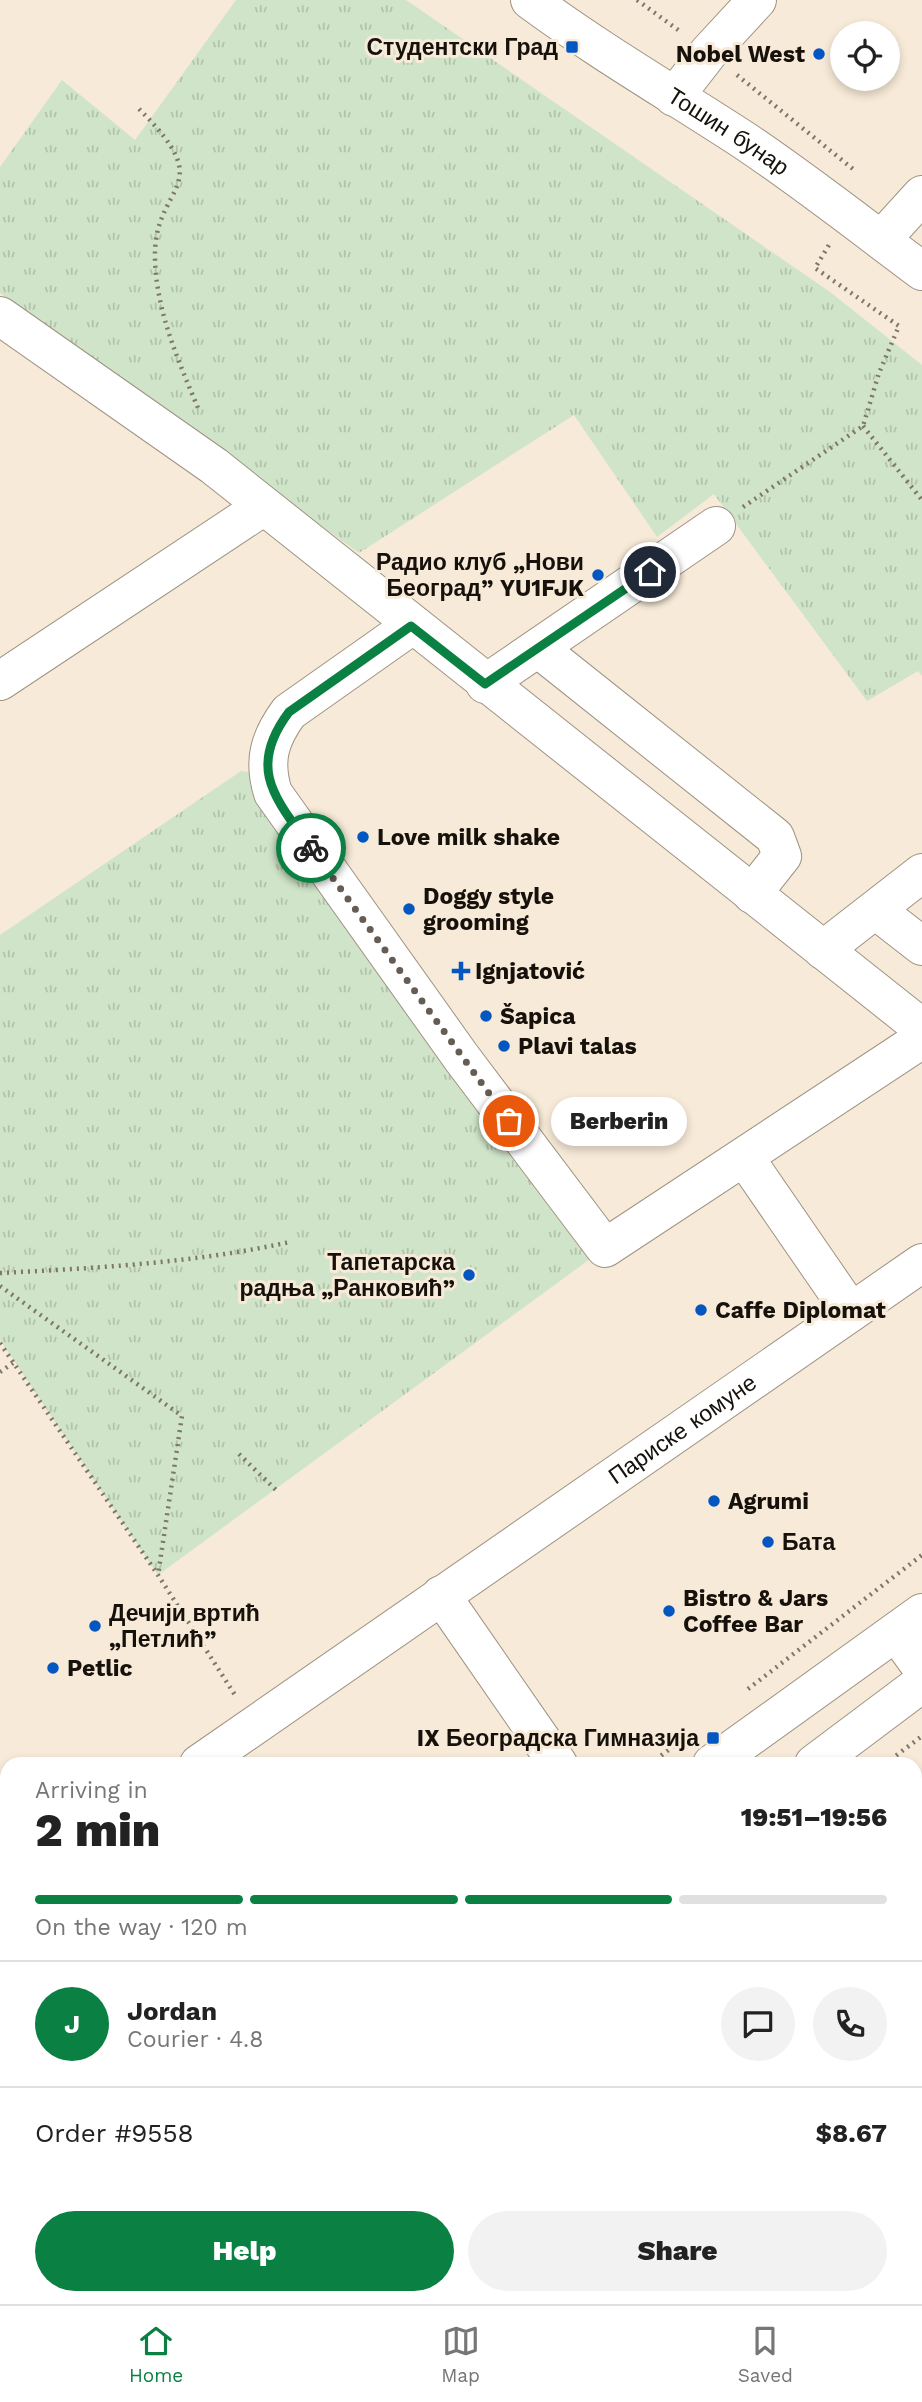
<!DOCTYPE html>
<html lang="en">
<head>
<meta charset="utf-8">
<style>
	body { margin:0; font-family:"Work Sans",sans-serif; background:#f2f2f2; color:#222; height:100vh; display:flex; flex-direction:column; font-size:26px; white-space:nowrap }
	* { box-sizing:border-box; margin:0 }
	p { font-size:23px; color:#767676 }
	.icon { flex:none; width:38px; height:38px; fill:none; stroke:currentColor; stroke-width:2; stroke-linecap:round; stroke-linejoin:round }
	.map { position:relative; flex:1; overflow:hidden }
	.drawer { position:absolute; left:0px; top:1757px; width:922px; height:548px; display:flex; flex-direction:column; background:#fff; border-radius:21px 21px 0 0; box-shadow:0 4px 10px #0003 }
	.drawer>* { flex:none }
	.tools { position:absolute; left:830px; top:21px; display:grid; gap:14px }
	.tools a { display:grid; place-items:center; width:70px; height:70px; border-radius:50%; background:#fff; box-shadow:0 4px 10px #0003; font-size:35px }
	.pin { position:absolute; display:grid; place-items:center; width:60px; height:60px; color:#fff; margin:-30px; border:4px solid #fff; border-radius:50%; box-shadow:0 2px 7px #0007 }
	.courier { position:absolute; display:grid; place-items:center; width:70px; height:70px; margin:-35px; border:5px solid #0b8043; border-radius:50%; background:#fff; color:#222; box-shadow:0 2px 9px #0007 }
	.bubble { position:absolute; height:49px; border-radius:24px; background:#fff; box-shadow:0 4px 10px #0003; font-size:23px; font-weight:800; line-height:49px; text-align:center }
	.summary em { font-style:normal; font-weight:800 }
	.summary div { display:flex; flex-direction:column-reverse }
	.summary { display:flex; align-items:center; justify-content:space-between; height:119px; padding:0 35px }
	h1 { font-size:46px; font-weight:800; line-height:52px }
	.bar { display:grid; grid-template-columns:repeat(4,1fr); gap:10px 7px; align-content:center; height:84px; padding:0 35px }
	.bar i { height:9px; border-radius:5px; background:#e0e0e0 }
	.bar .active { background:#0b8043 }
	.bar p { grid-column:span 4 }
	.line { display:flex; align-items:center; gap:18px; padding:0 35px; border-top:2px solid #e0e0e0 }
	.line div { flex:1 }
	.round { display:grid; place-items:center; flex:none; width:74px; height:74px; border-radius:37px; background:#f2f2f2 }
	.cta { display:flex; gap:14px; margin-top:auto; padding:14px 35px }
	.cta a { flex:1; height:80px; border-radius:42px; background:#0b8043; color:#fff; font-size:28px; font-weight:800; line-height:80px; text-align:center }
	.cta a+a { background:#f2f2f2; color:#222 }
	.menu { display:flex; justify-content:space-around; align-items:center; height:98px; border-top:2px solid #e0e0e0; background:#fff; font-size:19px; color:#767676 }
	.menu a { display:grid; justify-items:center; gap:4px }
	.menu .active { color:#0b8043 }
	.map>svg:first-child { display:block }
	.grass { fill:url(#grass-tufts) }
	.lines { fill:none; stroke-linecap:round; stroke-linejoin:round }
	.minor-casing { stroke:#9f9382; stroke-width:40 }
	.major-casing { stroke:#9f9382; stroke-width:40 }
	.path { stroke:#7f766a; stroke-width:4.5; stroke-dasharray:2 5; stroke-linecap:butt }
	.minor { stroke:#fff; stroke-width:38 }
	.major { stroke:#fff; stroke-width:38 }
	.done { stroke:#655d53; stroke-width:7; stroke-dasharray:0 12.6 }
	.route { stroke:#0b8043; stroke-width:9 }
	.poi-dot { fill:#0457c0; stroke:#f7ead8; stroke-width:2.5 }
	.labels { text-anchor:middle; stroke-width:6; stroke-linejoin:round; paint-order:stroke }
	.poi-label { font-size:23px; font-weight:bold; fill:#16110b; stroke:#f7ead8; text-anchor:start }
	.street-label { font-size:23px; fill:#16110b; stroke:#f7ead8 }
</style>
</head>
<body>
<div class="map">
<svg width="922" height="2304" viewBox="0 0 922 2304">
	<defs>
		<pattern id="grass-tufts" width="24" height="20" patternUnits="userSpaceOnUse" patternTransform="scale(1.75)"><rect width="24" height="20" fill="#cfe4c8"/><path d="M3 7l-1-3M5 7V3M7 7l1-3M15 17l-1-3M17 17v-4M19 17l1-3" fill="none" stroke="#b1c3aa"/></pattern>
	</defs>
	<rect width="100%" height="100%" fill="#f7ead8"/>
	<!-- grass -->
	<path class="grass" d="M 236,0 L 406,0 L 830,292 L 922,365 L 922,676 L 918,671 L 867,701 L 714,494 L 657,537 L 574,415 L 359,553 L 0,293 L 0,167 L 62,80 L 135,140 Z
		M 241,771 L 268,775 L 605,1248 L 158,1575 L 0,1340 L 0,935 Z"/>
	<g class="lines">
		<defs>
			<g id="minor">
				<path d="M 674,97 L 709,52 L 757,0"/>
				<path d="M 881,240 L 922,195"/>
				<path d="M 0,316 L 214,466 L 922,1028"/>
				<path d="M 411,626 L 289,712 C 269,739 263,761 273,793 L 461,1057 L 605,1248 L 922,1039"/>
				<path d="M 539,649 L 775,837 L 782,856 L 752,894"/>
				<path d="M 0,681 L 264,506"/>
				<path d="M 485,684 L 716,526"/>
				<path d="M 877,911 L 922,946"/>
				<path d="M 823,950 L 922,873"/>
				<path d="M 745,1158 L 851,1312"/>
				<path d="M 441,1595 L 558,1764"/>
				<path d="M 896,1632 L 922,1668"/>
				<path id="s1" d="M 199,1764 L 922,1263"/>
				<path d="M 0,1903 L 7,1898"/>
				<path d="M 915,1937 L 922,1939"/>
			</g>
			<g id="major">
				<path id="s2" d="M 530,0 C 599,51 673,94 745,141 C 806,182 863,227 922,271"/>
				<path d="M 712,1764 L 922,1613"/>
				<path d="M 814,1764 L 922,1683"/>
				<path d="M 0,2290 L 7,2285"/>
				<path d="M 75,2304 L 84,2298"/>
			</g>
		</defs>
		<!-- minor casing -->
		<use href="#minor" class="minor-casing"/>
		<!-- major casing -->
		<use href="#major" class="major-casing"/>
		<!-- path -->
		<path class="path" d="M 637,0 L 681,32
			M 737,75 L 853,169
			M 139,109 C 222,191 152,182 155,260 C 157,313 178,360 198,408
			M 863,426 L 922,500
			M 743,507 L 863,426 L 879,373 L 899,326 L 815,268 L 829,245
			M 0,1273 C 97,1268 194,1263 290,1242
			M 0,1286 L 182,1416 L 158,1575
			M 0,1343 L 158,1575 L 235,1695
			M 0,1372 L 13,1363
			M 239,1454 L 277,1491
			M 748,1689 L 922,1555
			M 650,1764 L 683,1739
			M 885,1764 L 922,1736
			M 0,2236 L 7,2236
			M 148,2304 L 156,2298"/>
		<!-- minor -->
		<use href="#minor" class="minor"/>
		<!-- major -->
		<use href="#major" class="major"/>
	</g>
	<g class="lines">
		<!-- done -->
		<path class="done" d="M 311,848 L 509,1121"/>
		<!-- route -->
		<path class="route" d="M 311,848 C 276,799 246,769 289,712 L 411,626 L 485,684 L 650,572"/>
	</g>
	<!-- markers -->
	<g class="poi-dot">
		<rect x="565" y="40" width="14" height="14" rx="3.5"/>
		<circle cx="819" cy="54" r="7"/>
		<circle cx="598" cy="575" r="7"/>
		<circle cx="363" cy="837" r="7"/>
		<circle cx="409" cy="909" r="7"/>
		<path d="M457.5 960.5h7v7h7v7h-7v7h-7v-7h-7v-7h7z"/>
		<circle cx="486" cy="1016" r="7"/>
		<circle cx="504" cy="1046" r="7"/>
		<circle cx="469" cy="1275" r="7"/>
		<circle cx="701" cy="1310" r="7"/>
		<circle cx="714" cy="1501" r="7"/>
		<circle cx="768" cy="1542" r="7"/>
		<circle cx="669" cy="1611" r="7"/>
		<circle cx="95" cy="1626" r="7"/>
		<circle cx="53" cy="1668" r="7"/>
		<rect x="706" y="1731" width="14" height="14" rx="3.5"/>
	</g>
	<g class="labels">
		<!-- poi labels -->
		<g class="poi-label">
			<text x="558" y="55" text-anchor="end">Студентски Град</text>
			<text x="805" y="62" text-anchor="end">Nobel West</text>
			<text x="584" y="570" text-anchor="end">Радио клуб „Нови<tspan x="584" dy="26">Београд” YU1FJK</tspan></text>
			<text x="377" y="845">Love milk shake</text>
			<text x="423" y="904">Doggy style<tspan x="423" dy="26">grooming</tspan></text>
			<text x="475" y="979">Ignjatović</text>
			<text x="500" y="1024">Šapica</text>
			<text x="518" y="1054">Plavi talas</text>
			<text x="455" y="1270" text-anchor="end">Тапетарска<tspan x="455" dy="26">радња „Ранковић”</tspan></text>
			<text x="715" y="1318">Caffe Diplomat</text>
			<text x="728" y="1509">Agrumi</text>
			<text x="782" y="1550">Бата</text>
			<text x="683" y="1606">Bistro &amp; Jars<tspan x="683" dy="26">Coffee Bar</tspan></text>
			<text x="109" y="1621">Дечији вртић<tspan x="109" dy="26">„Петлић”</tspan></text>
			<text x="67" y="1676">Petlic</text>
			<text x="699" y="1746" text-anchor="end">IX Београдска Гимназија</text>
		</g>
		<!-- street labels -->
		<g class="street-label">
			<text dy="8" stroke="none"><textPath href="#s2" startOffset="238">Тошин бунар</textPath></text>
			<text dy="8" stroke="none"><textPath href="#s1" startOffset="588">Париске комуне</textPath></text>
		</g>
	</g>
</svg>
<div class="tools">
<a><svg class="icon" aria-label="locate" viewBox="0 0 24 24"><circle cx="12" cy="12" r="6"/><path d="M12 2v4M12 18v4M2 12h4M18 12h4"/></svg></a>
</div>
<div class="pin" style="left:509px;top:1121px;background:#ea580c"><svg class="icon" aria-label="bag" viewBox="0 0 24 24"><path d="M5 8h14l-1 12H6zM9 8a3 3 0 0 1 6 0"/></svg></div>
<div class="pin" style="left:650px;top:572px;background:#1f2937"><svg class="icon" aria-label="home" viewBox="0 0 24 24"><path d="M3 11l9-7 9 7M6 9v11h12V9"/></svg></div>
<div class="courier" style="left:311px;top:848px"><svg class="icon" aria-label="bike" viewBox="0 0 24 24"><circle cx="6" cy="16" r="4"/><circle cx="18" cy="16" r="4"/><path d="M6 16l4-8h5l3 8M10 8l3 8H6M13 5h3"/></svg></div>
<div class="bubble" style="left:551px;top:1097px;width:136px">Berberin</div>
<section class="drawer">
<div class="summary"><div><h1>2 min</h1><p>Arriving in</p></div><em>19:51–19:56</em></div>
<div class="bar"><i class="active"></i><i class="active"></i><i class="active"></i><i></i><p>On the way · 120 m</p></div>
<div class="line" style="height:126px"><b class="round" style="background:#0b8043;color:#fff">J</b><div><b>Jordan</b><p>Courier · 4.8</p></div><a class="round"><svg class="icon" aria-label="chat" viewBox="0 0 24 24"><path d="M4 5h16v11H9l-5 4z"/></svg></a><a class="round"><svg class="icon" aria-label="phone" viewBox="0 0 24 24"><path d="M5 4h4l2 5-3 2q2 4 5 5l2-3 5 2v4C11 20 4 13 5 4z"/></svg></a></div>
<div class="line" style="height:91px"><div>Order #9558</div><b>$8.67</b></div>
<div class="cta"><a>Help</a><a>Share</a></div>
</section>
</div>
<nav class="menu">
<a class="active"><svg class="icon" aria-label="home" viewBox="0 0 24 24"><path d="M3 11l9-7 9 7M6 9v11h12V9"/></svg>Home</a>
<a><svg class="icon" aria-label="map" viewBox="0 0 24 24"><path d="M3 6l6-2 6 2 6-2v14l-6 2-6-2-6 2zM9 4v14M15 6v14"/></svg>Map</a>
<a><svg class="icon" aria-label="saved" viewBox="0 0 24 24"><path d="M7 4h10v16l-5-4-5 4z"/></svg>Saved</a>
</nav>
</body>
</html>
